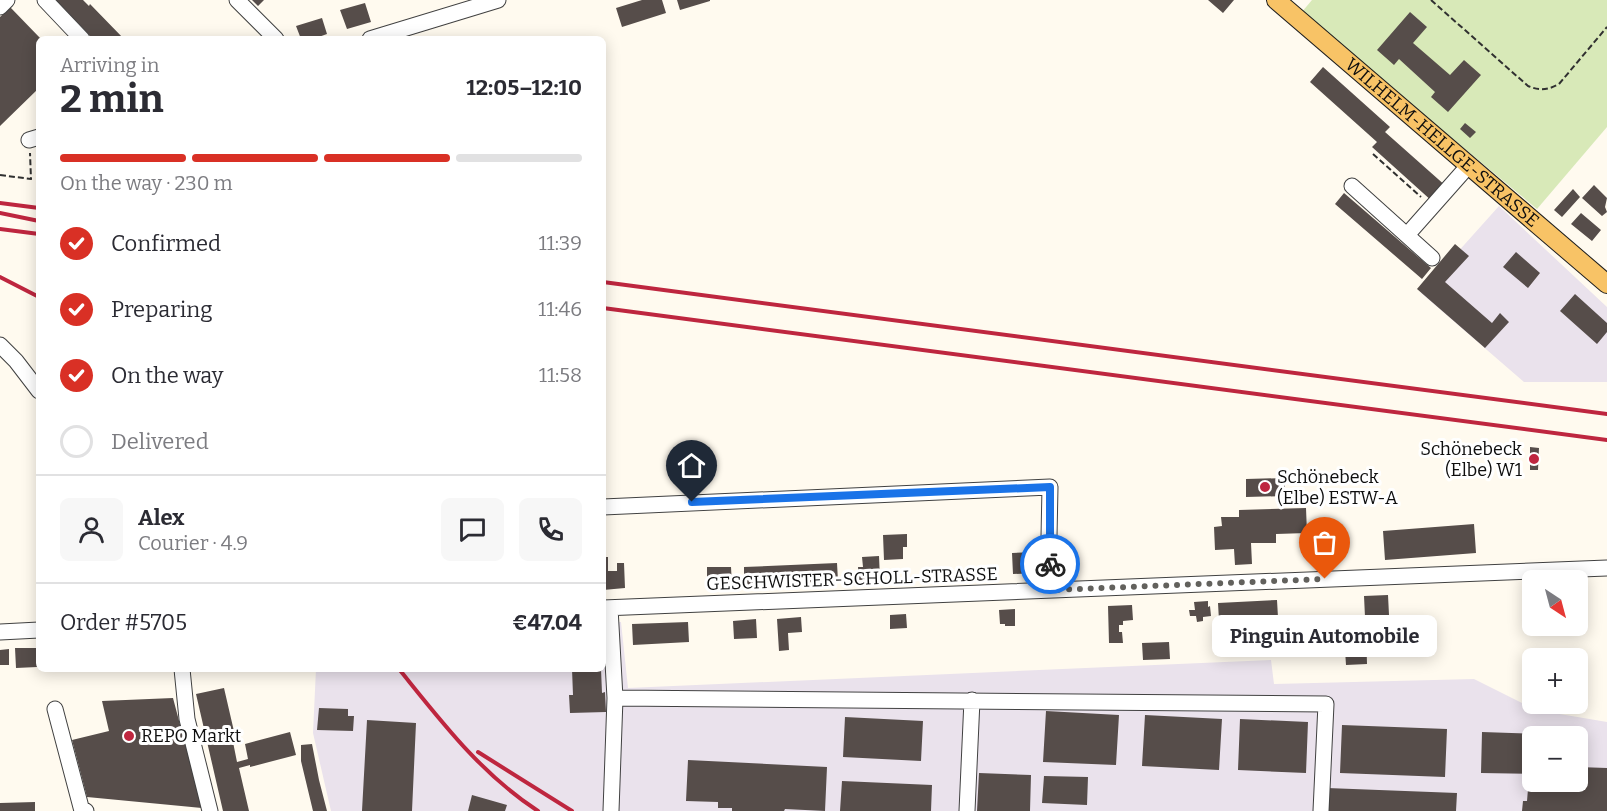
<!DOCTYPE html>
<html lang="en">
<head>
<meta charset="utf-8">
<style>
	body { margin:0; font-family:Bitter,serif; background:#f7f7f7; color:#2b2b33; height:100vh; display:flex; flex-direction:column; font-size:22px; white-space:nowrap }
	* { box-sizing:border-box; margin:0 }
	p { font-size:20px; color:#7c7c81 }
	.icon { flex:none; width:33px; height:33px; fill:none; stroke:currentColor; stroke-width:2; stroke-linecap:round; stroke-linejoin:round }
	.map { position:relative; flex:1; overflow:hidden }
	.drawer { position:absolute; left:36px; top:36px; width:570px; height:636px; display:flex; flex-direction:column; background:#fff; border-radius:9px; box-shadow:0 3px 15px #0003 }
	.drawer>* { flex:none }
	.needle { width:39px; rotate:144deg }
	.tools { position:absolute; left:1522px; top:570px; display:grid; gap:12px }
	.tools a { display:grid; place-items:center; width:66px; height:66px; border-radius:9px; background:#fff; box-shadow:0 3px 15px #0003; font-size:30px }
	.pin { position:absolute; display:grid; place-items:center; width:51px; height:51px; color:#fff; margin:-62px -26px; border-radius:50% 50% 50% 0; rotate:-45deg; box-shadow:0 0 6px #0007 }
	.pin .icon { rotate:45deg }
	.courier { position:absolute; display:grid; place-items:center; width:60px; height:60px; margin:-30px; border:4px solid #1a73e8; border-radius:50%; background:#fff; color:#222; box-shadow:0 2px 8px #0007 }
	.bubble { position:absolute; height:42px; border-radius:9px; background:#fff; box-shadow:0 3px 15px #0003; font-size:20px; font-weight:700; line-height:42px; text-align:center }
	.head em { font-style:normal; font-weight:700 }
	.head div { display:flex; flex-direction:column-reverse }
	.head { display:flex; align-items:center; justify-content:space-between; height:102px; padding:0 24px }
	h1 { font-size:39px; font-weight:700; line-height:45px }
	.bar { display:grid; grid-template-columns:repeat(4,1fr); gap:9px 6px; align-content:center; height:72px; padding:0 24px }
	.bar i { height:8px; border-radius:4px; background:#e1e1e2 }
	.bar .current { background:#d93025 }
	.bar p { grid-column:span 4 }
	.line { display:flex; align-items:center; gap:15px; padding:0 24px; border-top:2px solid #e1e1e2 }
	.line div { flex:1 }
	.round { display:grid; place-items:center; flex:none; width:63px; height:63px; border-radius:9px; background:#f7f7f7 }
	ol { padding:0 24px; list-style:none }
	li { display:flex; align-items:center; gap:18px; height:66px }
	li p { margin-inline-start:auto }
	li .icon { padding:6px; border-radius:50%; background:#d93025; color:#fff; stroke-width:4 }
	li:last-child { color:#7c7c81 }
	li i { width:33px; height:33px; border:3px solid #e1e1e2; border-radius:50% }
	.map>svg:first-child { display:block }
	.industrial { fill:#eae2ec; fill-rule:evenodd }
	.green { fill:#d8e9b8 }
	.building { fill:#564d4a }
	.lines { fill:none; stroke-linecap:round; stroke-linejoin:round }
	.minor-casing { stroke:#414141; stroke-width:17 }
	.major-casing { stroke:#1f1f1f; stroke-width:20 }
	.path { stroke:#303030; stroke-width:2; stroke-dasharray:6 3; stroke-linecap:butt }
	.minor { stroke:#fff; stroke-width:15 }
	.major { stroke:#f8c366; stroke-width:18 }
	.rail { stroke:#be263f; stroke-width:4 }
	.done { stroke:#62615d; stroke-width:6; stroke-dasharray:0 10.8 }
	.route { stroke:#1a73e8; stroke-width:8 }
	.poi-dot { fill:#be263f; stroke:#fff; stroke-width:2 }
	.labels { text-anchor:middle; stroke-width:6; stroke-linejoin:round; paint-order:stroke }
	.street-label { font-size:18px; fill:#0e0e0e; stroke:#fff }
	.poi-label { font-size:18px; fill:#0e0e0e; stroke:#fff; text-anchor:start }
</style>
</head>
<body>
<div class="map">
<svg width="1607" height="811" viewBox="0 0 1607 811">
	<rect width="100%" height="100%" fill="#fffaef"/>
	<!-- industrial -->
	<path class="industrial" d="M 1499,206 L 1607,307 L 1607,382 L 1524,382 L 1421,293 Z
		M 621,622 L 628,688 L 1271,660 L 1274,684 L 1474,679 L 1536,710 L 1607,722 L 1607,811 L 331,811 L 313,733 L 316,669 L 603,669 L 603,623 ZM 1533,736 L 1578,736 L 1578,782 L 1533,782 Z"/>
	<!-- green -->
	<path class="green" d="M 1312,0 L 1607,0 L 1607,127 L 1537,209 L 1301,13 Z"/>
	<!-- building -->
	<path class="building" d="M 56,0 L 83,0 L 89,6 L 90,4 L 124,39 L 93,39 Z
		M 252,0 L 264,0 L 258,6 Z
		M 642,0 L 662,0 L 666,13 L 622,27 L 616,8 Z
		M 677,0 L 710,0 L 710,1 L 680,10 Z
		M 1208,0 L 1234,0 L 1223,13 Z
		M 365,3 L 371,22 L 347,29 L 340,10 Z
		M 10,7 L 41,39 L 39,39 L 39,88 L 0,126 L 0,17 Z
		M 1410,12 L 1427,27 L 1413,43 L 1450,75 L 1464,60 L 1481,75 L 1448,112 L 1431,97 L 1435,92 L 1399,59 L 1394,65 L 1377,50 Z
		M 322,18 L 327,34 L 313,39 L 301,39 L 296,26 Z
		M 1323,67 L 1390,127 L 1385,132 L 1447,187 L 1433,202 L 1372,147 L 1377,142 L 1310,82 Z
		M 1465,123 L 1476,132 L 1470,138 L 1460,129 Z
		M 1594,185 L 1607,198 L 1605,207 L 1607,212 L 1602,216 L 1582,198 Z
		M 1573,189 L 1580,197 L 1562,217 L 1554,210 Z
		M 1344,193 L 1431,268 L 1422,279 L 1335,204 Z
		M 1581,213 L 1601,230 L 1592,241 L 1571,224 Z
		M 1455,244 L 1469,256 L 1445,282 L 1492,323 L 1500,313 L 1509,322 L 1485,348 L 1417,289 Z
		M 1516,252 L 1540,273 L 1528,288 L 1503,267 Z
		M 1575,294 L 1607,323 L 1607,332 L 1597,344 L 1560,311 Z
		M 1530,447 L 1539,448 L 1538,470 L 1530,470 Z
		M 1285,478 L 1285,496 L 1246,497 L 1246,479 Z
		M 1306,508 L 1307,533 L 1276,534 L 1276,543 L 1251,543 L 1252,564 L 1235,565 L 1234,549 L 1215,550 L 1214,527 L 1222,526 L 1221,517 L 1239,517 L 1239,510 Z
		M 1474,524 L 1476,553 L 1385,560 L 1383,531 Z
		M 907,534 L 907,547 L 903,547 L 903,559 L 884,560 L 883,535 Z
		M 1037,552 L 1037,573 L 1013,574 L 1012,553 Z
		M 879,556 L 880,579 L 859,580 L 858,567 L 863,567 L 862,557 Z
		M 603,557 L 608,557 L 608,571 L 617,571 L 617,563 L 624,563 L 625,588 L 603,590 Z
		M 837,563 L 838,581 L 744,585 L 744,567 Z
		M 707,567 L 731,567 L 732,585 L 707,586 Z
		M 1388,595 L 1389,615 L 1365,617 L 1364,596 Z
		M 1277,600 L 1280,653 L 1266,653 L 1264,617 L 1235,618 L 1236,656 L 1221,656 L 1218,603 Z
		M 1208,601 L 1208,607 L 1210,606 L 1211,616 L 1203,617 L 1203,621 L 1197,622 L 1196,616 L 1190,616 L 1189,610 L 1195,610 L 1194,602 Z
		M 1132,605 L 1133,620 L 1123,621 L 1123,625 L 1119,625 L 1119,632 L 1122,632 L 1123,643 L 1109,643 L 1108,606 Z
		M 1015,609 L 1015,626 L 1005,626 L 1005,624 L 1000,624 L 999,610 Z
		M 906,614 L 907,628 L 890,629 L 890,615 Z
		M 801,617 L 802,632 L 788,633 L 789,650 L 779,651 L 777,619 Z
		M 756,619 L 757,638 L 734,639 L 733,621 Z
		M 688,622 L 689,642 L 633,645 L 632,624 Z
		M 1366,629 L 1367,664 L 1346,665 L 1345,650 L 1292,653 L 1291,633 Z
		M 1169,642 L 1170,659 L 1143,660 L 1142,643 Z
		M 15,648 L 36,648 L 37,667 L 16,668 Z
		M 9,649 L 9,665 L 0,665 L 0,650 Z
		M 572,669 L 601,669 L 602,693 L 605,692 L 606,712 L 570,713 L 569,695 L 573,695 Z
		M 224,688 L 236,740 L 233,742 L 237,762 L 248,759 L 245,744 L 290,732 L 296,755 L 250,767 L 250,765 L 239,768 L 249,811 L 223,811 L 196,694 Z
		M 173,698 L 202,808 L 87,797 L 72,740 L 109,731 L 102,701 Z
		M 319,708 L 348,709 L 348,716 L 354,716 L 353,731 L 317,730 Z
		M 1046,711 L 1119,715 L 1116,765 L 1043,762 Z
		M 1145,715 L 1222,719 L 1219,770 L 1142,766 Z
		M 845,717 L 923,721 L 921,761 L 843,757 Z
		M 1240,719 L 1308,722 L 1306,773 L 1238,770 Z
		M 367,720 L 416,723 L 412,811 L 362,811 Z
		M 1342,725 L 1447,729 L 1445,777 L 1340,773 Z
		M 1482,732 L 1542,734 L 1542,736 L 1533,736 L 1533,774 L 1481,773 Z
		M 312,744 L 319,780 L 327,811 L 313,811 L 301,761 L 301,745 Z
		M 688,760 L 827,767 L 825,811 L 785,809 L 784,811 L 732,811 L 732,808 L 718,808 L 718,802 L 686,801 Z
		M 1578,767 L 1607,768 L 1607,811 L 1522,811 L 1523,801 L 1527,801 L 1528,789 L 1548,790 L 1549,782 L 1578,782 Z
		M 979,773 L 1031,775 L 1030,811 L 977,811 Z
		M 1044,776 L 1088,777 L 1087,805 L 1042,803 Z
		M 842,781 L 932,785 L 931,811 L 840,811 Z
		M 1327,788 L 1457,793 L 1456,811 L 1326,811 Z
		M 472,795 L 507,805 L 505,811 L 468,811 Z
		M 35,802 L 35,811 L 0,811 L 0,803 Z"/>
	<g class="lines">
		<defs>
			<path id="minor" d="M 45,0 L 82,39
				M 237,0 L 276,39
				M 0,7 L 7,0
				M 370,39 L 498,0
				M 29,140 L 39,137
				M 1352,186 L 1432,258
				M 1407,235 L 1469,165
				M 0,345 L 16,361 L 39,391
				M 603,507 L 1050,487 L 1049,537 L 1052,590
				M 603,608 L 1607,568
				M 610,608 L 615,698 L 611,811
				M 0,632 L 39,630
				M 182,669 L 187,719 L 210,811
				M 615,698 L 1326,704 L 1321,811
				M 55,709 L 82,811 L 86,811
				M 967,811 L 972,700"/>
			<g id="major">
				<path id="s1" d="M 1276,0 L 1607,284"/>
			</g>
		</defs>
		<!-- minor casing -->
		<use href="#minor" class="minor-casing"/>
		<!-- major casing -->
		<use href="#major" class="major-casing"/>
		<!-- path -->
		<path class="path" d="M 1431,0 L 1528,86 C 1540,91 1548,90 1559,84 L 1607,27
			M 1373,154 L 1421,197
			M 0,175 L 31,179 L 30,153"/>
		<!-- minor -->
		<use href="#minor" class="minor"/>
		<!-- major -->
		<use href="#major" class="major"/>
		<!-- rail -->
		<path class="rail" d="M 0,203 L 39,208
			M 0,213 L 39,221
			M 0,229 L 39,234
			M 0,277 L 39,297
			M 603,282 L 1607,414
			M 603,308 L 1607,440
			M 399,669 C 441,721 481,774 538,811
			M 478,752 L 572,811"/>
	</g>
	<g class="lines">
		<!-- done -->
		<path class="done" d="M 1050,564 L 1052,590 L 1325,579"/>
		<!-- route -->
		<path class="route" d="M 692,502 L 1050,487 L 1050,564"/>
	</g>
	<!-- markers -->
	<g class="poi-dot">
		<circle cx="1534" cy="459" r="6"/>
		<circle cx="1265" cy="487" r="6"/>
		<circle cx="129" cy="736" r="6"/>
	</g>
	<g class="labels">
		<!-- street labels -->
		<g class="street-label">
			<text dy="6" stroke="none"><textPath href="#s1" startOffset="219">WILHELM-HELLGE-STRASSE</textPath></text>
			<text transform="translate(852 579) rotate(-2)" y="6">GESCHWISTER-SCHOLL-STRASSE</text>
		</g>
		<!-- poi labels -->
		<g class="poi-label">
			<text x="1522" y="455" text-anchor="end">Schönebeck<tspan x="1522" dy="21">(Elbe) W1</tspan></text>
			<text x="1277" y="483">Schönebeck<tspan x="1277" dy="21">(Elbe) ESTW-A</tspan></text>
			<text x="141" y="742">REPO Markt</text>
		</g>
	</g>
</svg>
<div class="tools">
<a><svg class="needle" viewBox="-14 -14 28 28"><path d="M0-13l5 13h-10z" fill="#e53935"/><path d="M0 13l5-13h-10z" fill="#7c7c81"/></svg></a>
<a>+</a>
<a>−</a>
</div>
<div class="pin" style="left:1325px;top:579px;background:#ea580c"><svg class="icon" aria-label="bag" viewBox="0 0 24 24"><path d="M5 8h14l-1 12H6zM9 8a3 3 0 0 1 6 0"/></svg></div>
<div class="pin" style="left:692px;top:502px;background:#1f2937"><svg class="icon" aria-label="home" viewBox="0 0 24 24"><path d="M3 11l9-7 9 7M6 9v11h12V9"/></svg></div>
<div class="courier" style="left:1050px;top:564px"><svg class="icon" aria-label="bike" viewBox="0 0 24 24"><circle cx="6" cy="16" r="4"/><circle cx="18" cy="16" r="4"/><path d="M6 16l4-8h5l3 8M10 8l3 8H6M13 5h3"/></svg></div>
<div class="bubble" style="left:1212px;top:615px;width:225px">Pinguin Automobile</div>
<section class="drawer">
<div class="head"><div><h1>2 min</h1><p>Arriving in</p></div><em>12:05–12:10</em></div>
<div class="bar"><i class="current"></i><i class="current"></i><i class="current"></i><i></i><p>On the way · 230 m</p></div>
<ol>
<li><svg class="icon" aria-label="check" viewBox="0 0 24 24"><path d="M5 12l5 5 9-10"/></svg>Confirmed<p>11:39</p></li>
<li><svg class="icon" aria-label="check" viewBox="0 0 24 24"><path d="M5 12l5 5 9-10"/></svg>Preparing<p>11:46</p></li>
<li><svg class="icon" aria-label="check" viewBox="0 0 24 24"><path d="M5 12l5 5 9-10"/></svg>On the way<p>11:58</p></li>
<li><i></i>Delivered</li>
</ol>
<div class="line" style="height:108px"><a class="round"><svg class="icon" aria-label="person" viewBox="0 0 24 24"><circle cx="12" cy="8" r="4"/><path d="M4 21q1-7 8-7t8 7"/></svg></a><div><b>Alex</b><p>Courier · 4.9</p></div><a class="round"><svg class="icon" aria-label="chat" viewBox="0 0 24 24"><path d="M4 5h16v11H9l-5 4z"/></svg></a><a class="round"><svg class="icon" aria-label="phone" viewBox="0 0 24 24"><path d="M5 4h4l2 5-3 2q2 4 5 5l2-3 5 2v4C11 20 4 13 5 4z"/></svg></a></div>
<div class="line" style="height:78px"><div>Order #5705</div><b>€47.04</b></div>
</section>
</div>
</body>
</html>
